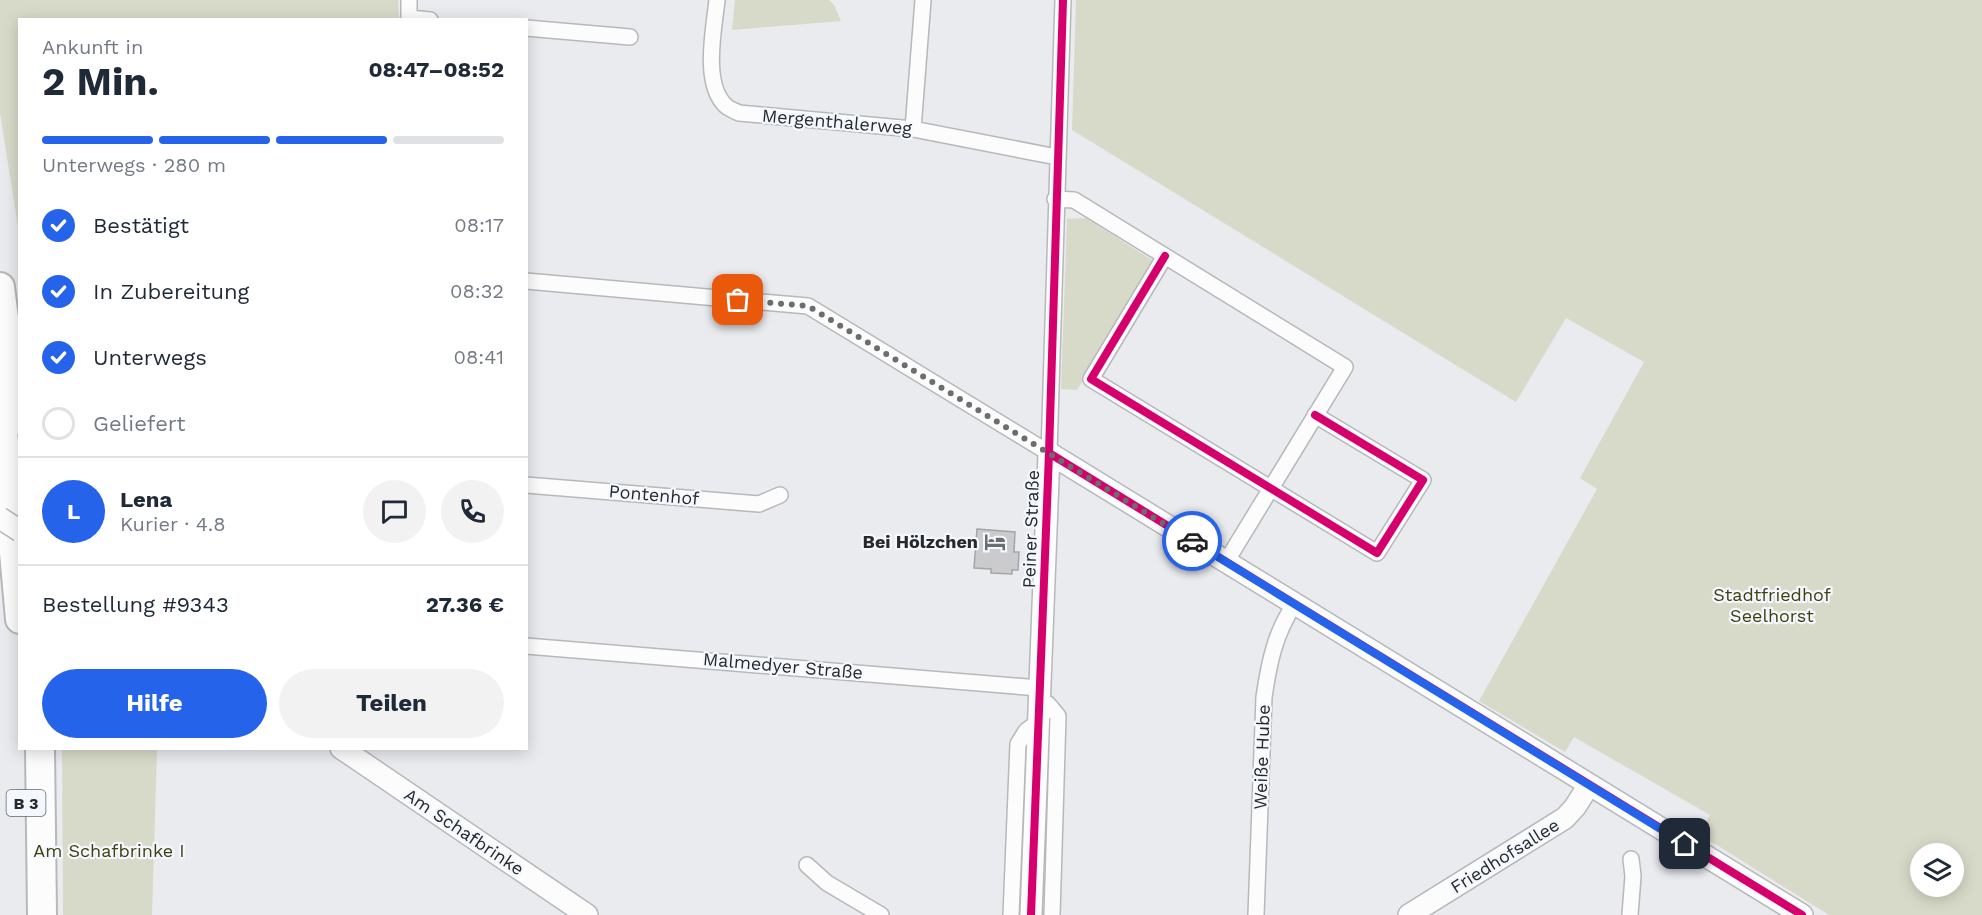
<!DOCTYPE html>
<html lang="de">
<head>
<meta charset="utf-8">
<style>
	body { margin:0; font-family:"Work Sans",sans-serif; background:#f2f2f3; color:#1f2937; height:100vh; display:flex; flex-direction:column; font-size:22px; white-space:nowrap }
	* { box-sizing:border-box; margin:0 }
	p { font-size:20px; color:#747a83 }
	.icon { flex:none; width:33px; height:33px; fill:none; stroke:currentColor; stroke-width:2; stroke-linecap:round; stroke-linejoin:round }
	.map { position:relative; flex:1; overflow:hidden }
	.panel { position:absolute; left:18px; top:18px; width:510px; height:732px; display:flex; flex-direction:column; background:#fff; border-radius:0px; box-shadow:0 3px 15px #0003 }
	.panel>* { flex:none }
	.buttons { position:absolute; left:1910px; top:843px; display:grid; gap:12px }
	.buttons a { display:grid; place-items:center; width:54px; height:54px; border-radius:50%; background:#fff; box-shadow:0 3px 15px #0003; font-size:30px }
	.pin { position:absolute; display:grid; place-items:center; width:51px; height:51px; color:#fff; margin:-26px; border-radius:12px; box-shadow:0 3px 9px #0006 }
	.courier { position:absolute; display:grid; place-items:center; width:60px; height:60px; margin:-30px; border:4px solid #2563eb; border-radius:50%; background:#fff; color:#222; box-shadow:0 2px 8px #0007 }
	.head em { font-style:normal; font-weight:700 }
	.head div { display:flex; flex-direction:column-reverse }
	.head { display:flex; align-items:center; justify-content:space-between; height:102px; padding:0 24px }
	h1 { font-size:39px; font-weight:700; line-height:45px }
	.bar { display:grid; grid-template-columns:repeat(4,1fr); gap:9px 6px; align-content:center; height:72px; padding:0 24px }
	.bar i { height:8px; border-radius:4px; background:#e0e1e3 }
	.bar .selected { background:#2563eb }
	.bar p { grid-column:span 4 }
	.line { display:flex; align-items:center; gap:15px; padding:0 24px; border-top:2px solid #e0e1e3 }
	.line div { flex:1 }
	.round { display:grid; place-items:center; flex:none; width:63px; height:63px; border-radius:32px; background:#f2f2f3 }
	ol { padding:0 24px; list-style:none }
	li { display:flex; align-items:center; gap:18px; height:66px }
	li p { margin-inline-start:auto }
	li .icon { padding:6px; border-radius:50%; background:#2563eb; color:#fff; stroke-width:4 }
	li:last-child { color:#747a83 }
	li i { width:33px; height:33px; border:3px solid #e0e1e3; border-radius:50% }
	.primary-button { display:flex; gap:12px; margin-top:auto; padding:12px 24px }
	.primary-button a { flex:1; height:69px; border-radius:36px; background:#2563eb; color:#fff; font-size:24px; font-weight:700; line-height:69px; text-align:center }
	.primary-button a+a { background:#f2f2f3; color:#1f2937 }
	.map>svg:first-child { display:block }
	.green { fill:#d8dac9; fill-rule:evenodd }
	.building { fill:#cbcbce; stroke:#a4a5a6; stroke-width:1.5 }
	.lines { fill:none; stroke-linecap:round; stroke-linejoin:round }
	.street-casing { stroke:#b6b8ba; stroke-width:18 }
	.secondary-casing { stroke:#b6b8ba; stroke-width:24 }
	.highway-casing { stroke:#b6b8ba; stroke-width:32 }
	.street { stroke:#fcfcfc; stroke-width:15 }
	.secondary { stroke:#fcfcfc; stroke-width:21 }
	.highway { stroke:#fcfcfc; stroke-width:28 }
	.secondary-bridge-casing { stroke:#b6b8ba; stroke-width:24; stroke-linecap:butt }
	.secondary-bridge { stroke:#fcfcfc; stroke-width:21 }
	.cycleway-casing { stroke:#f4f8fe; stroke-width:11 }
	.cycleway { stroke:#d6006c; stroke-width:8 }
	.done { stroke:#6b6d6f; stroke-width:6; stroke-dasharray:0 10.8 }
	.route { stroke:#2563eb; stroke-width:8 }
	.labels { text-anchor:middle; stroke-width:4.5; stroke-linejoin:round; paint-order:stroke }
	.shield { fill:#f4f8fe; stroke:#64676a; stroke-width:1.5 }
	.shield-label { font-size:16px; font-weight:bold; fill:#27292a }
	.street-label { font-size:18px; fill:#27292a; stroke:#f4f8fe }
	.poi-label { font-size:18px; font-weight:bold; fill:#27292a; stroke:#f4f8fe; text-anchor:end }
	.park-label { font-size:18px; fill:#3f400e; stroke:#f4f8fe }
</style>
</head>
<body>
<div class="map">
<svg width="1982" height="915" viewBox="0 0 1982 915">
	<rect width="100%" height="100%" fill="#e9ebee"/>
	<!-- green -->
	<path class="green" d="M 0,0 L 398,0 L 399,19 L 20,20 L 19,233 L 0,113 Z
		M 735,0 L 829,0 L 834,5 L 841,21 L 732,30 Z
		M 1076,0 L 1982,0 L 1982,915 L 1829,915 L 1699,834 L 1710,815 L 1574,737 L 1565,752 L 1479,701 L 1597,489 L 1580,478 L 1644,362 L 1566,318 L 1516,402 L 1072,130 ZM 1920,854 L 1953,854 L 1953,886 L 1920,886 Z
		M 1086,218 L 1155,262 L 1077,390 L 1061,389 L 1067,219 Z
		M 62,749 L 157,749 L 152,915 L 63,915 Z"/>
	<!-- building -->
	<path class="building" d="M 977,529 L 1015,532 L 1014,552 L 1019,552 L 1018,570 L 1012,570 L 1012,574 L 991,573 L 991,569 L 974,568 Z"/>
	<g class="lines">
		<defs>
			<path id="street" d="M 409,0 L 409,20
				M 717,0 C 714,29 702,84 726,106 C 729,109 735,111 739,113 L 913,129 L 1057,157
				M 409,18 L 430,20
				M 526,28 L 630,37
				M 913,129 L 923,0
				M 1055,199 L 1074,200 L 1345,367 L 1226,562
				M 1165,256 L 1091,379 L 1377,553 L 1423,480 L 1315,415
				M 526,281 L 808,306 L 1049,453
				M 1049,453 L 1063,0
				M 526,485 L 759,504 L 780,495
				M 526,646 L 1039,688
				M 1039,704 L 1048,704 L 1058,716 L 1052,915
				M 807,865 L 827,883 L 881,915
				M 1011,915 L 1018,744 L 1026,731 L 1038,722
				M 1256,915 L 1264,697 C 1269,663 1275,633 1294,605
				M 1630,915 L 1633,876 L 1631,859"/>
			<path id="secondary" d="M 1049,453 L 1802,915
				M 341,748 L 587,915
				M 1031,915 L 1049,453
				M 1409,915 L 1565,818 L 1575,807 L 1589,785"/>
			<path id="highway" d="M 0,287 L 17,420
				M 0,398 L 20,619
				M 40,748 L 42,915"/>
		</defs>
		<!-- street casing -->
		<use href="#street" class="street-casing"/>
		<!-- secondary casing -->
		<use href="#secondary" class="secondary-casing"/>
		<!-- highway casing -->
		<use href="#highway" class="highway-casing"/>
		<!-- street -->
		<use href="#street" class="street"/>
		<!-- secondary -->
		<use href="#secondary" class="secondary"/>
		<!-- highway -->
		<use href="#highway" class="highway"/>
		<defs>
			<path id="secondary-bridge" d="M 0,518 L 20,531"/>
		</defs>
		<!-- secondary-bridge casing -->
		<use href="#secondary-bridge" class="secondary-bridge-casing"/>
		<!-- secondary-bridge -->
		<use href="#secondary-bridge" class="secondary-bridge"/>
		<defs>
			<path id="cycleway" d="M 1165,256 L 1091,379 L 1377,553 L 1423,480 L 1315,415
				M 1049,453 L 1802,915
				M 1031,915 L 1049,453 L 1063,0"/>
		</defs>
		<!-- cycleway casing -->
		<use href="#cycleway" class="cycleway-casing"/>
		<!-- cycleway -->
		<use href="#cycleway" class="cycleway"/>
	</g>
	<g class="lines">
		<!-- done -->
		<path class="done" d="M 738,300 L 808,306 L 1192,541"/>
		<!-- route -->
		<path class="route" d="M 1192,541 L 1685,844"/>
	</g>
	<!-- icons -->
	<defs>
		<symbol id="hotel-bare" viewBox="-9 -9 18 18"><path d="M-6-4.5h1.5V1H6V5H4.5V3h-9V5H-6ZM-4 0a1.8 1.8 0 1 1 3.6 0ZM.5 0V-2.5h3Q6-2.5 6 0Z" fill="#6b6d6f" stroke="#f4f8fe" stroke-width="2.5" paint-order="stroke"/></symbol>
	</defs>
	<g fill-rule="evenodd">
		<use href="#hotel-bare" x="980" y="527" width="30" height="30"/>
	</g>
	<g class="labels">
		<!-- shield labels -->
		<rect class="shield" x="6.5" y="790" width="39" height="26" rx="4.5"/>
		<g class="shield-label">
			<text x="26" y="809">B 3</text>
		</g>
		<!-- street labels -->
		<g class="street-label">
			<text transform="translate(837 122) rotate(5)" y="6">Mergenthalerweg</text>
			<text transform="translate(654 495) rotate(5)" y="6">Pontenhof</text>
			<text transform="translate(1031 529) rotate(-88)" y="6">Peiner Straße</text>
			<text transform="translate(783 666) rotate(5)" y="6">Malmedyer Straße</text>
			<text transform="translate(1262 757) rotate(-88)" y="6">Weiße Hube</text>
			<text transform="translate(464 832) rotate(34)" y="6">Am Schafbrinke</text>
			<text transform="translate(1505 856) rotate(-32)" y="6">Friedhofsallee</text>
		</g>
		<!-- poi labels -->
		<g class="poi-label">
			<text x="978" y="548">Bei Hölzchen</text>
		</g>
		<!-- park labels -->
		<g class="park-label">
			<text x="1772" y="601">Stadtfriedhof<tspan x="1772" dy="21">Seelhorst</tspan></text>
			<text x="109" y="857">Am Schafbrinke I</text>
		</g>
	</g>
</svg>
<div class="buttons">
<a><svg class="icon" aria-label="layers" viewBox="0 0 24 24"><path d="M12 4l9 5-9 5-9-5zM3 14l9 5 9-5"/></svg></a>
</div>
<div class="pin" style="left:738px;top:300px;background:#ea580c"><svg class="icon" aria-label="bag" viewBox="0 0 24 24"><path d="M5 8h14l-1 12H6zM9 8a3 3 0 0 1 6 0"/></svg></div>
<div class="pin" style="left:1685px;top:844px;background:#1f2937"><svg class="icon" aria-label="home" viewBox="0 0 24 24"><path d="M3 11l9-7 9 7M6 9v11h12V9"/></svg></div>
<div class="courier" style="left:1192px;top:541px"><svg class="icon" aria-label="car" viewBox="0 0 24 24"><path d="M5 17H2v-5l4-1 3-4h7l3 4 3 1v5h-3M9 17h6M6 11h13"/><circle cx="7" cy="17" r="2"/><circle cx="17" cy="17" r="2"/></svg></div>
<section class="panel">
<div class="head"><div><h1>2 Min.</h1><p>Ankunft in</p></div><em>08:47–08:52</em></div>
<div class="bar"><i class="selected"></i><i class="selected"></i><i class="selected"></i><i></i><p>Unterwegs · 280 m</p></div>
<ol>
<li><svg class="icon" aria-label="check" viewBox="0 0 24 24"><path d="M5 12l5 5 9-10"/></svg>Bestätigt<p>08:17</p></li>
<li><svg class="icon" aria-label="check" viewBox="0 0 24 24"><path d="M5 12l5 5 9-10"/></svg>In Zubereitung<p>08:32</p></li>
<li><svg class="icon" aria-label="check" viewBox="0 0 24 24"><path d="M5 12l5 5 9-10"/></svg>Unterwegs<p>08:41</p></li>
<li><i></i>Geliefert</li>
</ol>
<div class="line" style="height:108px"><b class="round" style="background:#2563eb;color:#fff">L</b><div><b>Lena</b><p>Kurier · 4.8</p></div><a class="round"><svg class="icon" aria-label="chat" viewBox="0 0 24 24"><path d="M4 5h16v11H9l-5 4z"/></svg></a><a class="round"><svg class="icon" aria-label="phone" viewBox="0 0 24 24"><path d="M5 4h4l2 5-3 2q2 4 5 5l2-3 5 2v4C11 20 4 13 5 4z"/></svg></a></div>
<div class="line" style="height:78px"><div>Bestellung #9343</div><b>27.36 €</b></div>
<div class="primary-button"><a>Hilfe</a><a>Teilen</a></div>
</section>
</div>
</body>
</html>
